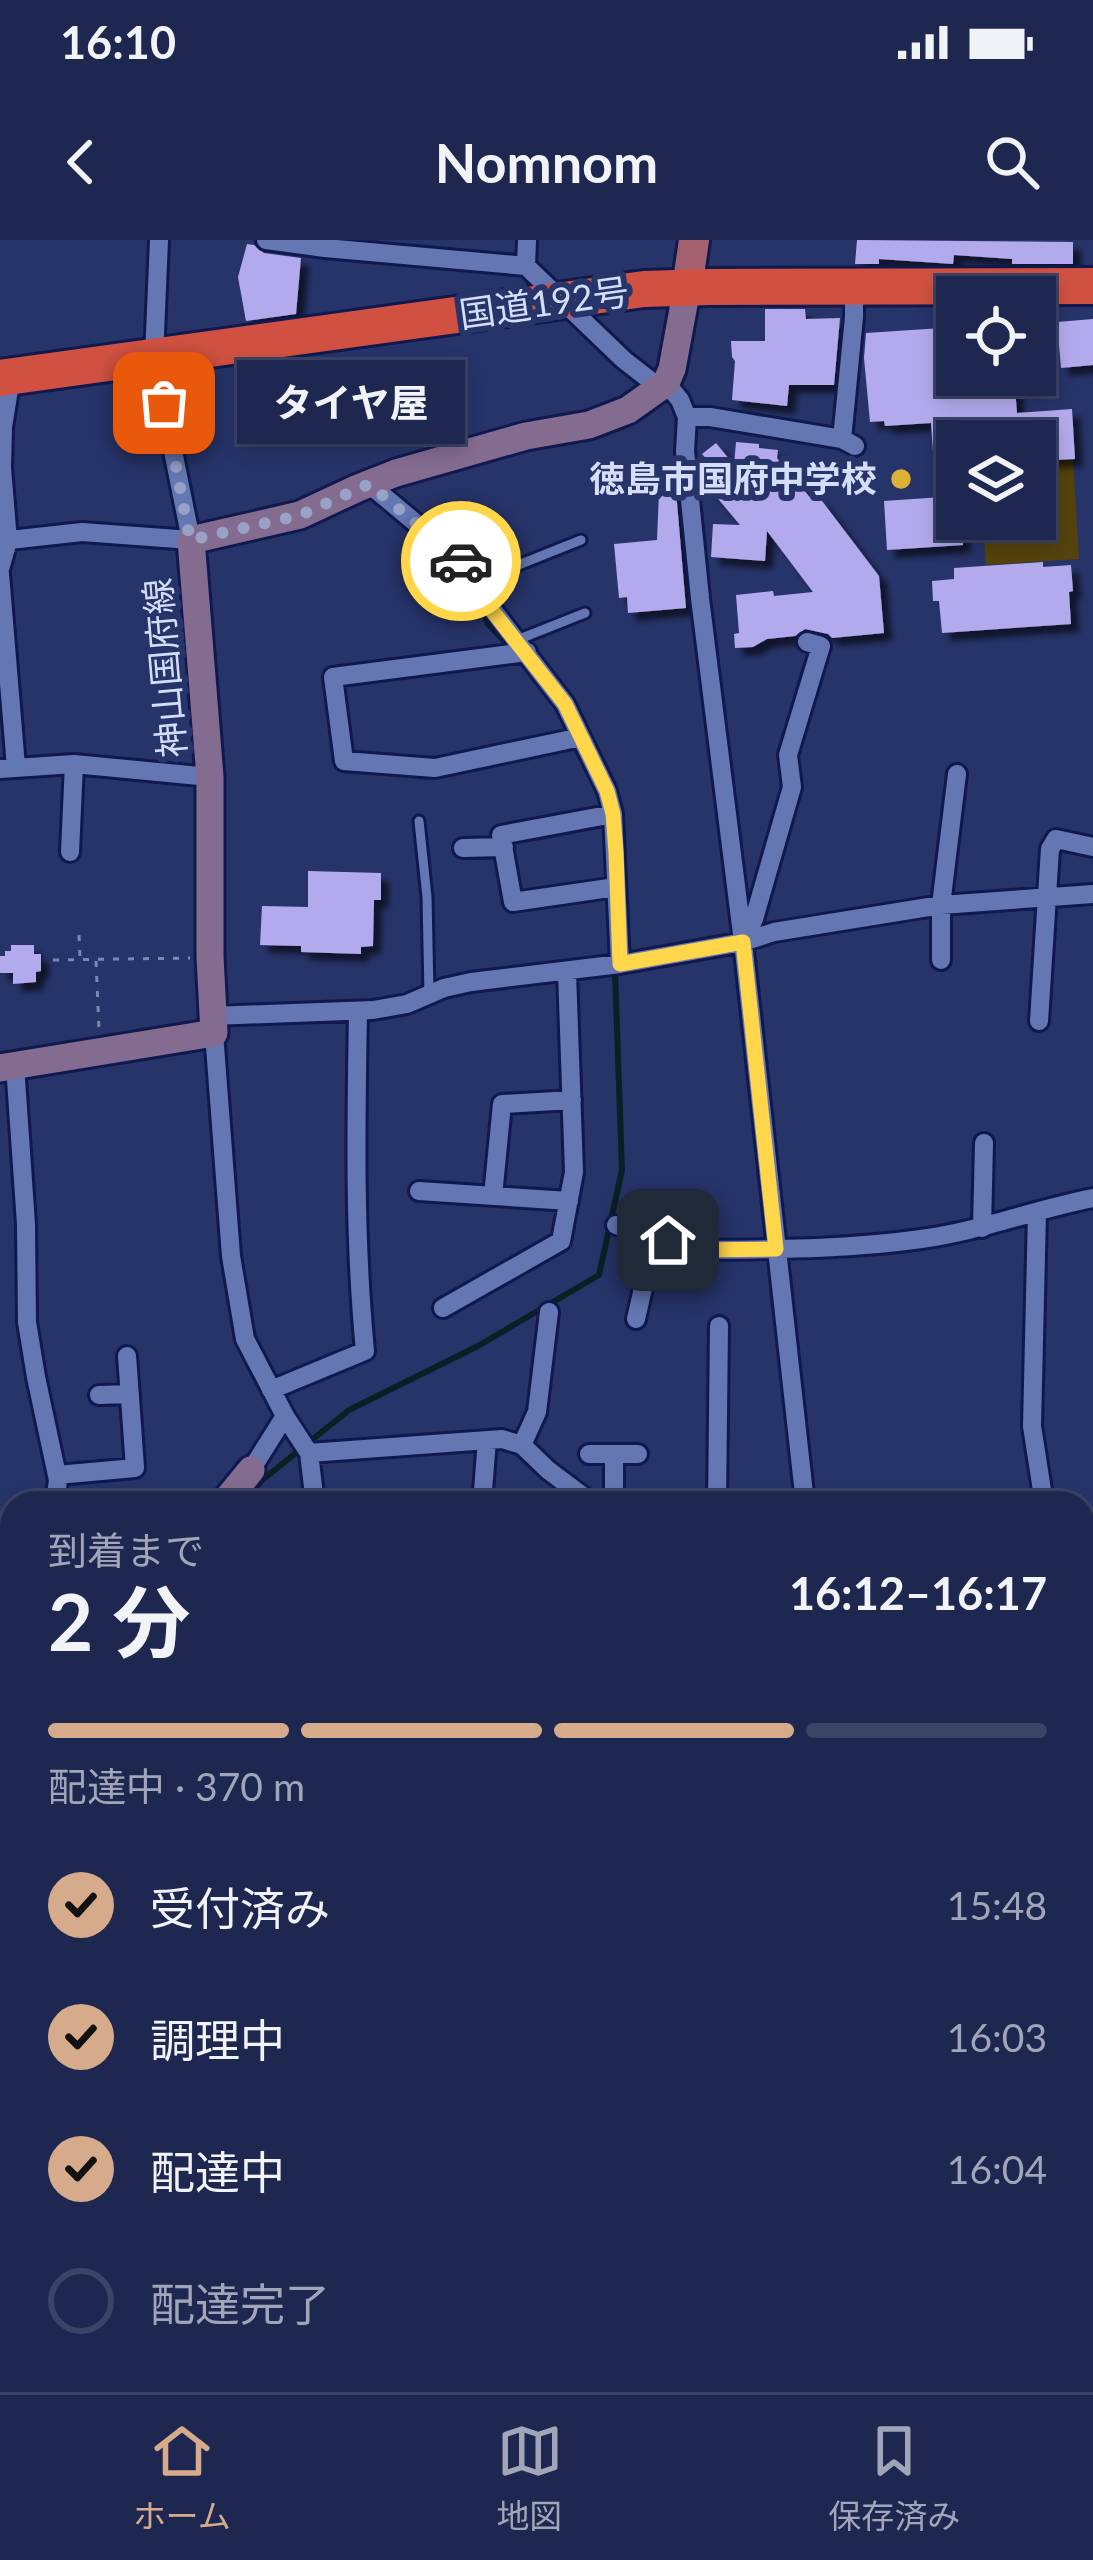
<!DOCTYPE html>
<html lang="ja">
<head>
<meta charset="utf-8">
<style>
	body { margin:0; font-family:Lato,"Noto Sans JP",sans-serif; background:#2a335a; color:#f1f3f6; height:100vh; display:flex; flex-direction:column; font-size:45px; white-space:nowrap }
	* { box-sizing:border-box; margin:0 }
	p { font-size:39px; color:#a0a5b7 }
	.icon { flex:none; width:66px; height:66px; fill:none; stroke:currentColor; stroke-width:2; stroke-linecap:round; stroke-linejoin:round }
	.map { position:relative; flex:1; overflow:hidden }
	.side { position:absolute; left:0px; top:1251px; width:1095px; height:903px; display:flex; flex-direction:column; background:#1d2750; border-radius:36px 36px 0 0; box-shadow:0 6px 18px #0003,0 0 0 3px #3b4467 }
	.side>* { flex:none }
	.fabs { position:absolute; left:936px; top:36px; display:grid; gap:24px }
	.fabs a { display:grid; place-items:center; width:120px; height:120px; border-radius:0px; background:#1d2750; box-shadow:0 6px 18px #0003,0 0 0 3px #3b4467; font-size:60px }
	.pin { position:absolute; display:grid; place-items:center; width:102px; height:102px; color:#fff; margin:-51px; border-radius:24px; box-shadow:0 6px 18px #0006 }
	.courier { position:absolute; display:grid; place-items:center; width:120px; height:120px; margin:-60px; border:9px solid #ffd54a; border-radius:50%; background:#fff; color:#222; box-shadow:0 3px 15px #0007 }
	.bubble { position:absolute; height:84px; border-radius:0px; background:#1d2750; box-shadow:0 6px 18px #0003,0 0 0 3px #3b4467; font-size:39px; font-weight:700; line-height:84px; text-align:center }
	.head em { font-style:normal; font-weight:700 }
	.head div { display:flex; flex-direction:column-reverse }
	.head { display:flex; align-items:center; justify-content:space-between; height:204px; padding:0 48px }
	h1 { font-size:78px; font-weight:700; line-height:90px }
	.bar { display:grid; grid-template-columns:repeat(4,1fr); gap:18px 12px; align-content:center; height:144px; padding:0 48px }
	.bar i { height:15px; border-radius:9px; background:#3b4467 }
	.bar .current { background:#d6ab8b }
	.bar p { grid-column:span 4 }
	ol { padding:0 48px; list-style:none }
	li { display:flex; align-items:center; gap:36px; height:132px }
	li p { margin-inline-start:auto }
	li .icon { padding:12px; border-radius:50%; background:#d6ab8b; color:#111; stroke-width:4 }
	li:last-child { color:#a0a5b7 }
	li i { width:66px; height:66px; border:6px solid #3b4467; border-radius:50% }
	.status { display:flex; justify-content:space-between; align-items:center; height:84px; padding:0 60px; background:#1d2750; direction:ltr }
	.status svg { height:33px; fill:currentColor }
	header { display:flex; justify-content:space-between; align-items:center; height:156px; padding:0 48px; background:#1d2750; font-size:54px; font-weight:700 }
	.tabs { display:flex; justify-content:space-around; align-items:center; height:168px; border-top:3px solid #3b4467; background:#1d2750; font-size:33px; color:#a0a5b7 }
	.tabs a { display:grid; justify-items:center; gap:6px }
	.tabs .current { color:#d6ab8b }
	.map>svg:first-child { display:block }
	.green { fill:#54430c }
	.water { fill:url(#water-ripples) }
	.lines { fill:none; stroke-linecap:round; stroke-linejoin:round }
	.stream { stroke:#092024; stroke-width:6 }
	.building { fill:#b3aaed; filter:url(#shadow) }
	.lane-casing { stroke:#10194d; stroke-width:15 }
	.street-casing { stroke:#10194d; stroke-width:24 }
	.secondary-casing { stroke:#10194d; stroke-width:33 }
	.primary-casing { stroke:#10194d; stroke-width:36 }
	.highway-casing { stroke:#10194d; stroke-width:42 }
	.path { stroke:#7d88b0; stroke-width:3; stroke-dasharray:6 9; stroke-linecap:butt }
	.lane { stroke:#6477b2; stroke-width:9 }
	.street { stroke:#6477b2; stroke-width:18 }
	.secondary { stroke:#846c90; stroke-width:27 }
	.primary { stroke:#a5606e; stroke-width:30 }
	.highway { stroke:#d05141; stroke-width:36 }
	.done { stroke:#98a2c7; stroke-width:12; stroke-dasharray:0 21.6 }
	.route { stroke:#ffd54a; stroke-width:15 }
	.poi-dot { fill:#dbb233; stroke:#27346a; stroke-width:4.5 }
	.labels { text-anchor:middle; stroke-width:12; stroke-linejoin:round; paint-order:stroke }
	.street-label { font-size:36px; fill:#d5def9; stroke:#27346a }
	.poi-label { font-size:36px; font-weight:bold; fill:#d5def9; stroke:#27346a; text-anchor:end }
</style>
</head>
<body>
<div class="status"><b>16:10</b><svg viewBox="0 0 49 12"><path d="M0 12V9h3v3zM5 12V6h3v6zM10 12V3h3v9zM15 12V0h3v12zM26 1h20v11H26zM47 4h2v5h-2z"/></svg></div>
<header><svg class="icon" aria-label="back" viewBox="0 0 24 24"><path d="M15 5l-7 7 7 7"/></svg>Nomnom<svg class="icon" aria-label="search" viewBox="0 0 24 24"><circle cx="10" cy="10" r="6"/><path d="M15 15l6 6"/></svg></header>
<div class="map">
<svg width="1093" height="2152" viewBox="0 0 1093 2152">
	<defs>
		<pattern id="water-ripples" width="26" height="14" patternUnits="userSpaceOnUse" patternTransform="scale(3)"><rect width="26" height="14" fill="#092024"/><path d="M2 4q2-2 4 0t4 0M15 11q2-2 4 0t4 0" fill="none" stroke="#2c4045"/></pattern>
		<filter id="shadow"><feDropShadow dx="8" dy="8" stdDeviation="3" flood-color="#0009"/></filter>
	</defs>
	<rect width="100%" height="100%" fill="#27346a"/>
	<!-- green -->
	<path class="green" d="M 1073,220 L 1079,319 L 986,325 L 983,279 L 1035,279 L 1035,223 Z"/>
	<!-- water -->
	<path class="water" d="M 1049,84 L 1053,151 L 1023,153 L 1022,135 L 1035,135 L 1035,85 Z"/>
	<g class="lines">
		<!-- stream -->
		<path class="stream" d="M 483,368 L 488,384 L 507,404
			M 241,1263 L 261,1241 L 349,1170 L 478,1106 L 599,1035 L 622,930 L 615,732"/>
	</g>
	<!-- building -->
	<path class="building" d="M 857,0 L 1073,2 L 1073,24 L 1012,24 L 1012,19 L 954,15 L 953,24 L 879,19 L 879,24 L 855,24 Z
		M 247,4 L 254,5 L 264,13 L 301,18 L 296,74 L 246,81 L 238,37 Z
		M 765,69 L 805,69 L 806,79 L 840,78 L 834,145 L 789,145 L 787,166 L 732,160 L 735,121 L 732,117 L 731,101 L 765,101 Z
		M 1093,79 L 1093,125 L 1061,128 L 1057,82 Z
		M 957,87 L 957,135 L 998,135 L 998,148 L 1015,147 L 1017,173 L 1072,169 L 1075,219 L 1035,221 L 1035,201 L 957,201 L 957,210 L 933,212 L 931,183 L 885,186 L 884,181 L 870,182 L 864,118 L 866,93 Z
		M 736,202 L 759,204 L 759,208 L 778,210 L 777,218 L 813,261 L 819,257 L 879,336 L 884,393 L 832,398 L 828,394 L 805,389 L 795,396 L 767,399 L 753,407 L 735,408 L 734,394 L 739,393 L 736,355 L 773,351 L 774,356 L 813,352 L 767,291 L 765,321 L 711,317 L 713,284 L 740,285 L 704,242 L 717,231 L 702,214 L 716,203 L 734,225 Z
		M 676,251 L 686,368 L 628,373 L 627,357 L 619,358 L 614,304 L 657,300 L 659,252 Z
		M 957,256 L 957,279 L 961,279 L 963,305 L 887,310 L 884,261 Z
		M 1043,322 L 1043,327 L 1071,325 L 1073,351 L 1069,352 L 1071,384 L 942,393 L 939,361 L 933,361 L 932,341 L 954,339 L 954,328 Z
		M 308,631 L 381,633 L 381,660 L 374,660 L 373,706 L 361,707 L 361,714 L 301,712 L 301,706 L 260,705 L 262,666 L 308,667 Z
		M 11,705 L 34,705 L 34,714 L 41,714 L 41,731 L 36,732 L 36,742 L 13,744 L 13,733 L 0,733 L 0,716 L 5,716 L 5,711 L 11,711 Z"/>
	<g class="lines">
		<defs>
			<path id="lane" d="M 476,342 L 581,300
				M 517,400 L 585,373
				M 419,581 L 427,657 L 429,754"/>
			<path id="street" d="M 266,0 L 325,8 L 526,26
				M 527,0 L 526,26 L 624,120 L 660,148
				M 666,143 L 680,160 L 687,177 L 710,177 L 842,199 L 855,206
				M 687,177 L 685,211 L 700,358 L 743,702 L 805,1263
				M 842,199 L 854,77 L 854,46
				M 369,244 L 466,325 L 495,373 L 565,464 L 607,551 L 613,574 L 620,724
				M 0,301 L 82,292 L 191,300 L 154,117 L 159,0
				M 0,329 L 8,301 L 2,228 L 3,187 L 11,137
				M 0,334 L 16,527
				M 527,412 L 333,437 L 344,521 L 435,528 L 581,497
				M 0,529 L 74,524 L 210,537
				M 613,574 L 501,595 L 513,662 L 616,647
				M 463,608 L 504,607
				M 70,612 L 74,524
				M 743,702 L 754,679 L 792,547 L 788,515 L 821,406 L 807,402
				M 941,720 L 941,665 L 957,534
				M 212,776 L 373,770 L 407,764 L 444,748 L 471,742 L 620,724 L 743,702 L 774,692 L 941,665 L 1093,654
				M 1039,781 L 1050,609 L 1056,599 L 1093,607
				M 214,793 L 231,1016 L 245,1099 L 285,1176 L 251,1230
				M 15,825 L 26,984 L 27,1082 L 36,1137 L 58,1240 L 55,1263
				M 419,951 L 569,961
				M 493,956 L 502,864 L 572,860
				M 1037,972 L 1032,1186 L 1044,1263
				M 616,985 L 668,1000 L 688,1010 C 766,1009 844,1010 921,999 C 981,991 1035,969 1093,958
				M 982,988 L 984,903
				M 443,1068 L 561,1001 L 574,932 L 567,732
				M 636,1079 L 655,996
				M 271,1150 L 365,1111 C 354,998 356,884 358,771
				M 99,1155 L 130,1154
				M 285,1176 L 309,1213 L 315,1263
				M 522,1205 L 537,1172 L 549,1072
				M 309,1213 L 502,1199 L 522,1205 L 548,1230 L 592,1263
				M 589,1214 L 638,1214
				M 614,1214 L 614,1263
				M 57,1235 L 135,1228 L 127,1116
				M 482,1263 L 487,1200
				M 717,1263 L 719,1086
				M 1001,1263 L 1003,1263
				M 1083,1354 L 1093,1355
				M 0,1360 L 12,1361
				M 0,1495 L 12,1452
				M 0,1534 L 12,1538
				M 1083,1547 L 1093,1547
				M 0,1811 L 12,1813
				M 260,2142 L 261,2152
				M 832,2152 L 835,2142"/>
			<path id="secondary" d="M 0,828 L 214,793 L 210,717 L 210,537 L 191,300 L 300,275 L 358,248 L 396,233 L 526,196 L 589,185 L 628,170 L 666,143 L 672,129 L 687,48
				M 224,1263 L 251,1230
				M 0,1976 L 12,1966"/>
			<path id="primary" d="M 687,48 L 694,0"/>
			<path id="highway" d="M 0,138 L 644,49 L 709,47 L 1093,46"/>
		</defs>
		<!-- lane casing -->
		<use href="#lane" class="lane-casing"/>
		<!-- street casing -->
		<use href="#street" class="street-casing"/>
		<!-- secondary casing -->
		<use href="#secondary" class="secondary-casing"/>
		<!-- primary casing -->
		<use href="#primary" class="primary-casing"/>
		<!-- highway casing -->
		<use href="#highway" class="highway-casing"/>
		<!-- path -->
		<path class="path" d="M 79,695 L 80,717
			M 53,720 L 190,718
			M 96,721 L 99,789
			M 1083,2098 L 1090,2093 L 1093,1970"/>
		<!-- lane -->
		<use href="#lane" class="lane"/>
		<!-- street -->
		<use href="#street" class="street"/>
		<!-- secondary -->
		<use href="#secondary" class="secondary"/>
		<!-- primary -->
		<use href="#primary" class="primary"/>
		<!-- highway -->
		<use href="#highway" class="highway"/>
	</g>
	<g class="lines">
		<!-- done -->
		<path class="done" d="M 164,163 L 190,300 L 301,275 L 369,244 L 461,321"/>
		<!-- route -->
		<path class="route" d="M 461,321 L 494,373 L 565,464 L 607,551 L 613,574 L 616,613 L 620,724 L 743,702 L 776,1009 L 688,1010 L 668,1000"/>
	</g>
	<!-- markers -->
	<circle class="poi-dot" cx="901" cy="239" r="12"/>
	<g class="labels">
		<!-- street labels -->
		<g class="street-label">
			<text transform="translate(544 63) rotate(-8)" y="13">国道192号</text>
			<text transform="translate(165 428) rotate(-95)" y="13">神山国府線</text>
		</g>
		<!-- poi labels -->
		<g class="poi-label">
			<text x="877" y="252">徳島市国府中学校</text>
		</g>
	</g>
</svg>
<div class="fabs">
<a><svg class="icon" aria-label="locate" viewBox="0 0 24 24"><circle cx="12" cy="12" r="6"/><path d="M12 2v4M12 18v4M2 12h4M18 12h4"/></svg></a>
<a><svg class="icon" aria-label="layers" viewBox="0 0 24 24"><path d="M12 4l9 5-9 5-9-5zM3 14l9 5 9-5"/></svg></a>
</div>
<div class="pin" style="left:164px;top:163px;background:#ea580c"><svg class="icon" aria-label="bag" viewBox="0 0 24 24"><path d="M5 8h14l-1 12H6zM9 8a3 3 0 0 1 6 0"/></svg></div>
<div class="pin" style="left:668px;top:1000px;background:#1f2937"><svg class="icon" aria-label="home" viewBox="0 0 24 24"><path d="M3 11l9-7 9 7M6 9v11h12V9"/></svg></div>
<div class="courier" style="left:461px;top:321px"><svg class="icon" aria-label="car" viewBox="0 0 24 24"><path d="M5 17H2v-5l4-1 3-4h7l3 4 3 1v5h-3M9 17h6M6 11h13"/><circle cx="7" cy="17" r="2"/><circle cx="17" cy="17" r="2"/></svg></div>
<div class="bubble" style="left:237px;top:120px;width:228px">タイヤ屋</div>
<section class="side">
<div class="head"><div><h1>2 分</h1><p>到着まで</p></div><em>16:12–16:17</em></div>
<div class="bar"><i class="current"></i><i class="current"></i><i class="current"></i><i></i><p>配達中 · 370 m</p></div>
<ol>
<li><svg class="icon" aria-label="check" viewBox="0 0 24 24"><path d="M5 12l5 5 9-10"/></svg>受付済み<p>15:48</p></li>
<li><svg class="icon" aria-label="check" viewBox="0 0 24 24"><path d="M5 12l5 5 9-10"/></svg>調理中<p>16:03</p></li>
<li><svg class="icon" aria-label="check" viewBox="0 0 24 24"><path d="M5 12l5 5 9-10"/></svg>配達中<p>16:04</p></li>
<li><i></i>配達完了</li>
</ol>
</section>
</div>
<nav class="tabs">
<a class="current"><svg class="icon" aria-label="home" viewBox="0 0 24 24"><path d="M3 11l9-7 9 7M6 9v11h12V9"/></svg>ホーム</a>
<a><svg class="icon" aria-label="map" viewBox="0 0 24 24"><path d="M3 6l6-2 6 2 6-2v14l-6 2-6-2-6 2zM9 4v14M15 6v14"/></svg>地図</a>
<a><svg class="icon" aria-label="saved" viewBox="0 0 24 24"><path d="M7 4h10v16l-5-4-5 4z"/></svg>保存済み</a>
</nav>
</body>
</html>
